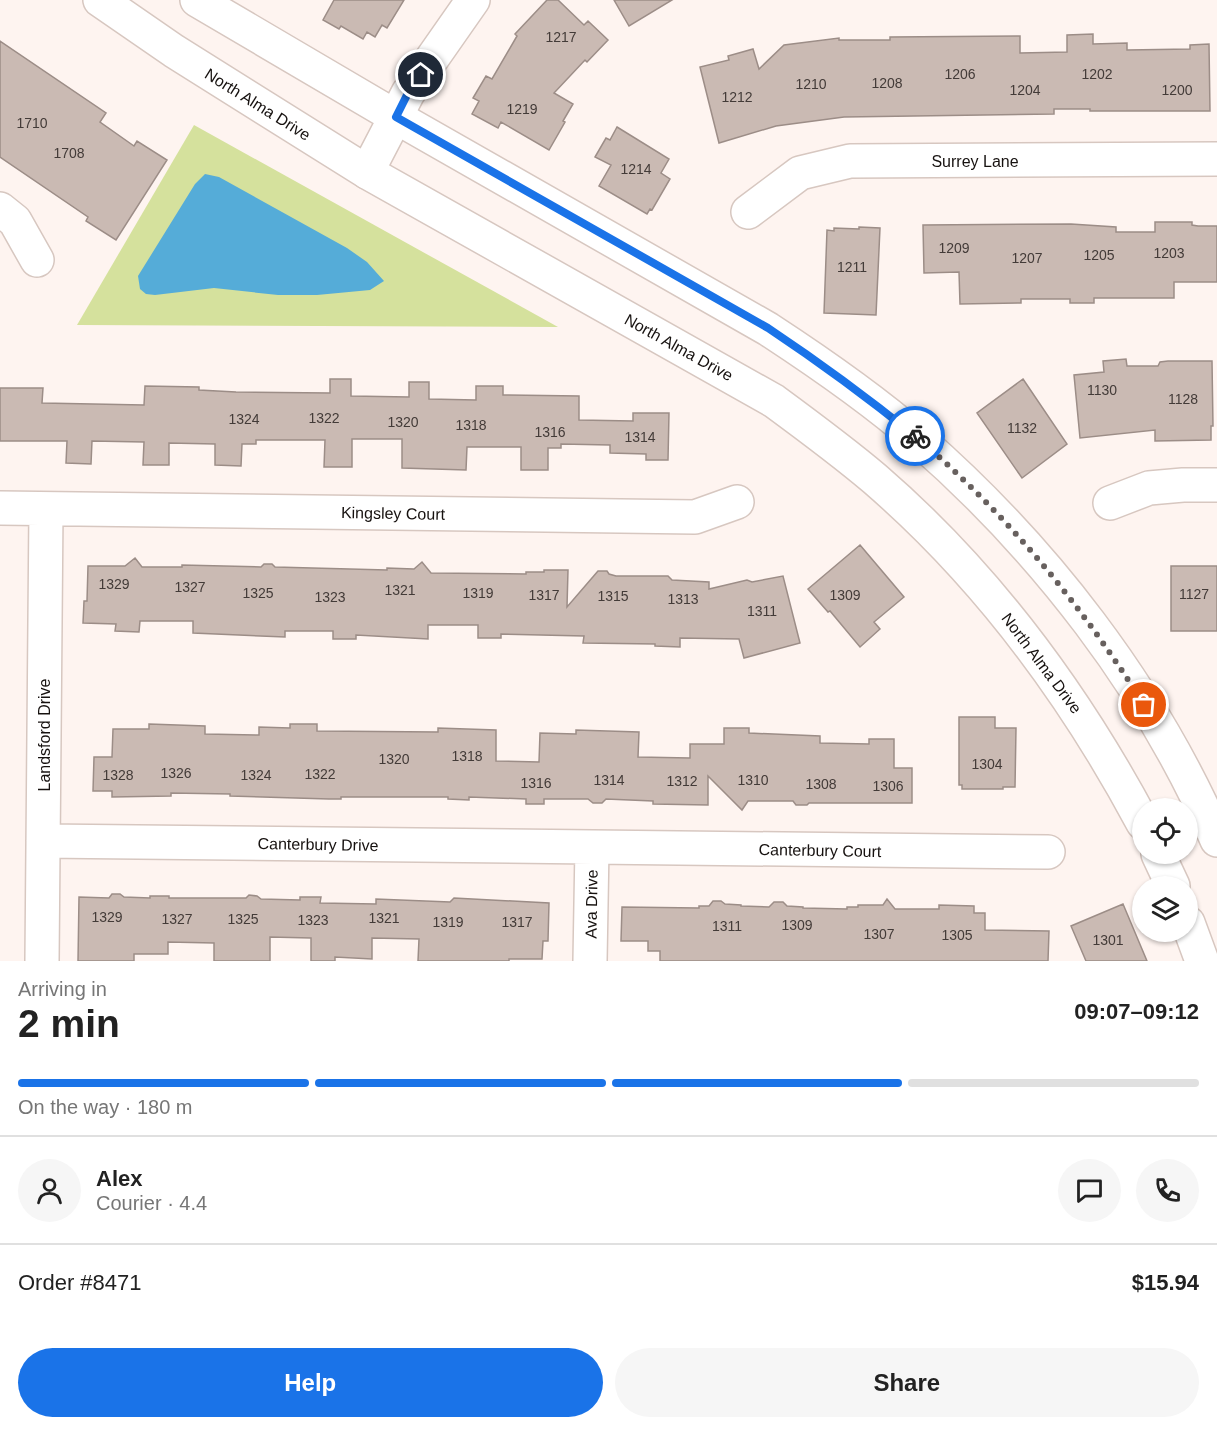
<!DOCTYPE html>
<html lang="en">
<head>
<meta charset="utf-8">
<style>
	body { margin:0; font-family:Arial,sans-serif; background:#f6f6f6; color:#222; height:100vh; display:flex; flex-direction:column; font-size:22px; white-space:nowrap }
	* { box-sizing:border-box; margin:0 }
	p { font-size:20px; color:#767676 }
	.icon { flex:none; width:33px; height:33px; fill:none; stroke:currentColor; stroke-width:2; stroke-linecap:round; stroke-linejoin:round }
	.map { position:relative; height:961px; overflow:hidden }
	.sheet { display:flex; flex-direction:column; background:#fff; flex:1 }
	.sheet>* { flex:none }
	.buttons { position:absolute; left:1132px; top:798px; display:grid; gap:12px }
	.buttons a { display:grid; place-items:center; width:66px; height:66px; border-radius:50%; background:#fff; box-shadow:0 2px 4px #0004; font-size:30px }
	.pin { position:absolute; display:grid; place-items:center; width:51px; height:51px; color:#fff; margin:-26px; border:3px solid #fff; border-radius:50%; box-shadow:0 2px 6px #0007 }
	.courier { position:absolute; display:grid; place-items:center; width:60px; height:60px; margin:-30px; border:4px solid #1a73e8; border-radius:50%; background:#fff; color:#222; box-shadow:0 2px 8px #0007 }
	.headline em { font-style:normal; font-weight:600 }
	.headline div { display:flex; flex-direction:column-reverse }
	.headline { display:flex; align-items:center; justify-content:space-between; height:102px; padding:0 18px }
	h1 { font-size:39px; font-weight:600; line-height:45px }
	.bar { display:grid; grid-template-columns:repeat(4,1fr); gap:9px 6px; align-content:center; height:72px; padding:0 18px }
	.bar i { height:8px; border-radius:4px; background:#e0e0e0 }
	.bar .selected { background:#1a73e8 }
	.bar p { grid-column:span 4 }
	.line { display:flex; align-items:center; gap:15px; padding:0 18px; border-top:2px solid #e0e0e0 }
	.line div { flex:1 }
	.round { display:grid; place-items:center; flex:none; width:63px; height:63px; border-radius:32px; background:#f6f6f6 }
	.action { display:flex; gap:12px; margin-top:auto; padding:12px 18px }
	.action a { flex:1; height:69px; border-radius:36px; background:#1a73e8; color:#fff; font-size:24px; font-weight:600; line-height:69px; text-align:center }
	.action a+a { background:#f6f6f6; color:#222 }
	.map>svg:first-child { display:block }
	.green { fill:#d5e19d }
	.water { fill:#55acd8 }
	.building { fill:#cabab3; stroke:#9c8d87; stroke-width:1.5 }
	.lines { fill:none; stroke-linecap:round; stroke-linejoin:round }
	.minor-casing { stroke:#d7c7c0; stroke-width:36 }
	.major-casing { stroke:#d7c7c0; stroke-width:36 }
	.minor { stroke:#fff; stroke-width:33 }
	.major { stroke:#fff; stroke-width:33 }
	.done { stroke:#67605e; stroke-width:6; stroke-dasharray:0 10.8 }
	.route { stroke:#1a73e8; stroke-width:8 }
	.labels { text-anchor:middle; stroke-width:4.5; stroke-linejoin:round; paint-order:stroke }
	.number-label { font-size:14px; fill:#433b38 }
	.street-label { font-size:16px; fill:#16110f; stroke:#fff }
</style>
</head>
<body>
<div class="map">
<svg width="1217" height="961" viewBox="0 0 1217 961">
	<rect width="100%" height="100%" fill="#fef4f0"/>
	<!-- green -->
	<path class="green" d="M 194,125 L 558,327 L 77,325 Z"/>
	<!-- water -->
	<path class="water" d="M 205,174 L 219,177 L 347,248 L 367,262 L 384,281 L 370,290 L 317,295 L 278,295 L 214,288 L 155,295 L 146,294 L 140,289 L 138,276 L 195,184 Z"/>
	<!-- building -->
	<path class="building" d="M 334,0 L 404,0 L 387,28 L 382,25 L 375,37 L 367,32 L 363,39 L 341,26 L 339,29 L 323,20 Z
		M 547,0 L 558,0 L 584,25 L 588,21 L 608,40 L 587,62 L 585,60 L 554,93 L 573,104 L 563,121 L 565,122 L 549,150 L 501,122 L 498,128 L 472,114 L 479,101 L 473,98 L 486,76 L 492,79 L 517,36 L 515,34 Z
		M 614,0 L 672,0 L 629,26 Z
		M 1093,34 L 1093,44 L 1127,43 L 1127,50 L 1190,49 L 1190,45 L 1209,44 L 1210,111 L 1090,111 L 1090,109 L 1054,109 L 1054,114 L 844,117 L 776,126 L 719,143 L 700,67 L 729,60 L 728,56 L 753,49 L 759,69 L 784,45 L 839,38 L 839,40 L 890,40 L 890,37 L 1020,36 L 1020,53 L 1067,52 L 1067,35 Z
		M 0,41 L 106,113 L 100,122 L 134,146 L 137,141 L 167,160 L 116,240 L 86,221 L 88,217 L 0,157 Z
		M 617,127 L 669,159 L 661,173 L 670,179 L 652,210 L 650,209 L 647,214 L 599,186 L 611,165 L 595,157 L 606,138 L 610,140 Z
		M 1155,222 L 1192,222 L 1192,225 L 1198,226 L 1217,226 L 1217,282 L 1174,282 L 1174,298 L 1094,298 L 1094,303 L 1070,303 L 1070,299 L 1021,299 L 1021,303 L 960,304 L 959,272 L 924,273 L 923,225 L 1071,224 L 1116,227 L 1116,232 L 1155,232 Z
		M 859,227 L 880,228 L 876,315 L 824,313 L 827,230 L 834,231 L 834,228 L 859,229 Z
		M 1126,359 L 1127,366 L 1158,366 L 1160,362 L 1168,361 L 1212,361 L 1213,426 L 1211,426 L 1211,440 L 1155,441 L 1155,430 L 1080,438 L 1074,375 L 1104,372 L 1103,361 Z
		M 330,379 L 351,379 L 351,396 L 409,397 L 409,382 L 429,382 L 429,399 L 476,400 L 476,386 L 503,386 L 503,395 L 579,396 L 579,420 L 633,421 L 633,413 L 669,413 L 668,460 L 646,460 L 646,454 L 610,453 L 610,445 L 561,444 L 561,448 L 548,448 L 548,470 L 521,470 L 521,447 L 467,447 L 466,470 L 402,468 L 402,439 L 352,439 L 352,467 L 324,467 L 325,440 L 256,440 L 256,444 L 242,444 L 241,466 L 215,465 L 215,444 L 169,443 L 169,465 L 143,465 L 144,442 L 92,441 L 91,464 L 66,463 L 67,441 L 0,441 L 0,388 L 43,388 L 42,403 L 144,405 L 145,386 L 199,387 L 199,390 L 236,392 L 330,393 Z
		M 1023,379 L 1067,444 L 1022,478 L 977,413 Z
		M 860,545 L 904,597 L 874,622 L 880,629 L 860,647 L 830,611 L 828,612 L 808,589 Z
		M 135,558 L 142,567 L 182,567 L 182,565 L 261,567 L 264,564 L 272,564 L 275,567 L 387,570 L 387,568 L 414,569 L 422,562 L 431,573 L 526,574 L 526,572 L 544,572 L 544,570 L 568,570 L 567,607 L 598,571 L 607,571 L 609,574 L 616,576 L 668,576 L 672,580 L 709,582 L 709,589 L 747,580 L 752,582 L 783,576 L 800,643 L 744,658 L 739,639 L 680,638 L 680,647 L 655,646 L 655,644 L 583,643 L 584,636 L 501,634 L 501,638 L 478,638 L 478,625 L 428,625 L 428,639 L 356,635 L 356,639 L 333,639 L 333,631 L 285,631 L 285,637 L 193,633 L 193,621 L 140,621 L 139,632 L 115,631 L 116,624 L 83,623 L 84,601 L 87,601 L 88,566 L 125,566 Z
		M 1171,566 L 1217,566 L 1217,631 L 1171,631 Z
		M 959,717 L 995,717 L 995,728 L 1016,728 L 1015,787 L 1003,787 L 1003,789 L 962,789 L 962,785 L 959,785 Z
		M 149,724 L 205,726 L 205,734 L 259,735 L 259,727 L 290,728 L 290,724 L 317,724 L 317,731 L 438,732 L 438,728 L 496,730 L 496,761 L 539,762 L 540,733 L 576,734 L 576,730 L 639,732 L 638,757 L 690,758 L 690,744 L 724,744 L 724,728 L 749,728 L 749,733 L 820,736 L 820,743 L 869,744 L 869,739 L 894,739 L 894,768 L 912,768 L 912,803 L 809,803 L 807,805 L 796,805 L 793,801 L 748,801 L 742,810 L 708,776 L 708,805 L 653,804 L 653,801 L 606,799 L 602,803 L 593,803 L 588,799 L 544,799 L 544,804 L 526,804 L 526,799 L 469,797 L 469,800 L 448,799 L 448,797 L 341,797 L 341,799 L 329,799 L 230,796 L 230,794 L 171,793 L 171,796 L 112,797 L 112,791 L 93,791 L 94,757 L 112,757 L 113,729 L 149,729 Z
		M 112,894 L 120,894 L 124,897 L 150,898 L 150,896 L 169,896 L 169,898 L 246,898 L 249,895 L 257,896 L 261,899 L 300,900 L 300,897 L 321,897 L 320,903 L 376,904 L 376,899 L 450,902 L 454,898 L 549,903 L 548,941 L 543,941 L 542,959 L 509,959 L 509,961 L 418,961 L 419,939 L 372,938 L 372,959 L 335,957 L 335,961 L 311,961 L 311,938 L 270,937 L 270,961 L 214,961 L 214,943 L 168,942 L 168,954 L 134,954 L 134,961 L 78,961 L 79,897 L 109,898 Z
		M 887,899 L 895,909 L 939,909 L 939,905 L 974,906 L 974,913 L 985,913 L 985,930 L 1049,931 L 1048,961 L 660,961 L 660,951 L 648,951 L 648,941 L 621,941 L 622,907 L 699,908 L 699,906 L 709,906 L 713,901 L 721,901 L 725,904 L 741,905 L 741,906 L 769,907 L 774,902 L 783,902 L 787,906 L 803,907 L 803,908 L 847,909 L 847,907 L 858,907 L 858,905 L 883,905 Z
		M 1123,904 L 1147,961 L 1086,961 L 1071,926 Z"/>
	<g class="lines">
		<defs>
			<path id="minor" d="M 367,172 L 408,93 L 473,0
				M 0,209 L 15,221 L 37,260
				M 748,212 L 800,173 L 850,161 L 1217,159
				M 1110,503 L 1149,488 L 1183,485 L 1217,485
				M 0,508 L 695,517 L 737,502
				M 43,841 L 1048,852
				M 42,961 L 46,509
				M 590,961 L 592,847"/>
			<path id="major" d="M 100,0 L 174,51 L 367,172 L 774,401 C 808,426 842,451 875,479 C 986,575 1074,694 1143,823
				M 197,0 L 396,117 L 768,329 C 820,363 871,398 918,439 C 1043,548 1151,687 1217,840
				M 1158,854 L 1173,886
				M 1188,923 L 1202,961"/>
		</defs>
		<!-- minor casing -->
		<use href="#minor" class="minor-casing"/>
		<!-- major casing -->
		<use href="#major" class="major-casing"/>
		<!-- minor -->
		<use href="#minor" class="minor"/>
		<!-- major -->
		<use href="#major" class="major"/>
	</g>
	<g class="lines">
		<!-- done -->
		<path class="done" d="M 915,436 C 1005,512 1082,605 1144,705"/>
		<!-- route -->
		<path class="route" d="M 421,75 L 408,93 L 396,117 L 768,328 C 819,362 868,398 915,436"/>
	</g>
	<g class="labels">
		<!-- number labels -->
		<g class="number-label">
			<text x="561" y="42">1217</text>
			<text x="960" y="79">1206</text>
			<text x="1097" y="79">1202</text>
			<text x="887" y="88">1208</text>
			<text x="811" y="89">1210</text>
			<text x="1025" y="95">1204</text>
			<text x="1177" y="95">1200</text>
			<text x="737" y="102">1212</text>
			<text x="522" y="114">1219</text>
			<text x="32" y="128">1710</text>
			<text x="69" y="158">1708</text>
			<text x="636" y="174">1214</text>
			<text x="954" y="253">1209</text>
			<text x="1169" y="258">1203</text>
			<text x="1099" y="260">1205</text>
			<text x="1027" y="263">1207</text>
			<text x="852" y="272">1211</text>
			<text x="1102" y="395">1130</text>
			<text x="1183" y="404">1128</text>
			<text x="324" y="423">1322</text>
			<text x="244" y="424">1324</text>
			<text x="403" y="427">1320</text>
			<text x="471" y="430">1318</text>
			<text x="1022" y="433">1132</text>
			<text x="550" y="437">1316</text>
			<text x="640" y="442">1314</text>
			<text x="114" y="589">1329</text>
			<text x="190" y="592">1327</text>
			<text x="400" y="595">1321</text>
			<text x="258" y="598">1325</text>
			<text x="478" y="598">1319</text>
			<text x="1194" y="599">1127</text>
			<text x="544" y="600">1317</text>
			<text x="845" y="600">1309</text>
			<text x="613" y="601">1315</text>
			<text x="330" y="602">1323</text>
			<text x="683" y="604">1313</text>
			<text x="762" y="616">1311</text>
			<text x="467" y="761">1318</text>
			<text x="394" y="764">1320</text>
			<text x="987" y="769">1304</text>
			<text x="176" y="778">1326</text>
			<text x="320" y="779">1322</text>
			<text x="118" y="780">1328</text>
			<text x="256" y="780">1324</text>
			<text x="609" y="785">1314</text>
			<text x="753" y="785">1310</text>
			<text x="682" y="786">1312</text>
			<text x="536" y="788">1316</text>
			<text x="821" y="789">1308</text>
			<text x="888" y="791">1306</text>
			<text x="107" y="922">1329</text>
			<text x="384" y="923">1321</text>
			<text x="177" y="924">1327</text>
			<text x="243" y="924">1325</text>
			<text x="313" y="925">1323</text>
			<text x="448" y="927">1319</text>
			<text x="517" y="927">1317</text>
			<text x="797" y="930">1309</text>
			<text x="727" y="931">1311</text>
			<text x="879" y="939">1307</text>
			<text x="957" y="940">1305</text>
			<text x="1108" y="945">1301</text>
		</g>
		<!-- street labels -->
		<g class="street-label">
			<text transform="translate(258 104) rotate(32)" y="6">North Alma Drive</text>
			<text x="975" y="167">Surrey Lane</text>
			<text transform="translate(679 347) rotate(29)" y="6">North Alma Drive</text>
			<text transform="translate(393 513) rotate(1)" y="6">Kingsley Court</text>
			<text transform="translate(1042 663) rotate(53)" y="6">North Alma Drive</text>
			<text transform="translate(44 735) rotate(-90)" y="6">Landsford Drive</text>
			<text transform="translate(318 844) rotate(1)" y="6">Canterbury Drive</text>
			<text transform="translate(820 850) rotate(1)" y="6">Canterbury Court</text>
			<text transform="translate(591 904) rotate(-89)" y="6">Ava Drive</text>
		</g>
	</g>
</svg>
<div class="buttons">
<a><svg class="icon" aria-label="locate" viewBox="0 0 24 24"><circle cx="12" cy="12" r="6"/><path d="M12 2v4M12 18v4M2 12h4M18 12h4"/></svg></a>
<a><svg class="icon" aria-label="layers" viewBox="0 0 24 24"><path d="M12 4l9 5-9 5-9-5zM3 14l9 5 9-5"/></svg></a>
</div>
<div class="pin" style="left:1144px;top:705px;background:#ea580c"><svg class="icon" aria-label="bag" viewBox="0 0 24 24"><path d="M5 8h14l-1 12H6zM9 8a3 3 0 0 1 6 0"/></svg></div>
<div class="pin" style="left:421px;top:75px;background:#1f2937"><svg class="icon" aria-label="home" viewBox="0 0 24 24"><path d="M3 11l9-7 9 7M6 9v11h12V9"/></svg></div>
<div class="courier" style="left:915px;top:436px"><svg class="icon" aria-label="bike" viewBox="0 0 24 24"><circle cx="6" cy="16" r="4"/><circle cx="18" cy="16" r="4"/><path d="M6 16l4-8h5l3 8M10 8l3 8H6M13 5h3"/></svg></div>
</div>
<section class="sheet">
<div class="headline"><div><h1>2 min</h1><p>Arriving in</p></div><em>09:07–09:12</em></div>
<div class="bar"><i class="selected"></i><i class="selected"></i><i class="selected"></i><i></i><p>On the way · 180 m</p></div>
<div class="line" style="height:108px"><a class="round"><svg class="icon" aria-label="person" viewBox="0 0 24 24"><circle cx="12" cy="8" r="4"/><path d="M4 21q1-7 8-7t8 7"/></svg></a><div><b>Alex</b><p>Courier · 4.4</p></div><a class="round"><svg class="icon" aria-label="chat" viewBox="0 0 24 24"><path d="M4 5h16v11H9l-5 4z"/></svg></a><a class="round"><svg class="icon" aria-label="phone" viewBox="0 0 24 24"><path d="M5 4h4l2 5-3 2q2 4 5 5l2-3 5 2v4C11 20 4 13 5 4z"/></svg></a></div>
<div class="line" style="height:78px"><div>Order #8471</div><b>$15.94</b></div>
<div class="action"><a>Help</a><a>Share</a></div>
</section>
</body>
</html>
